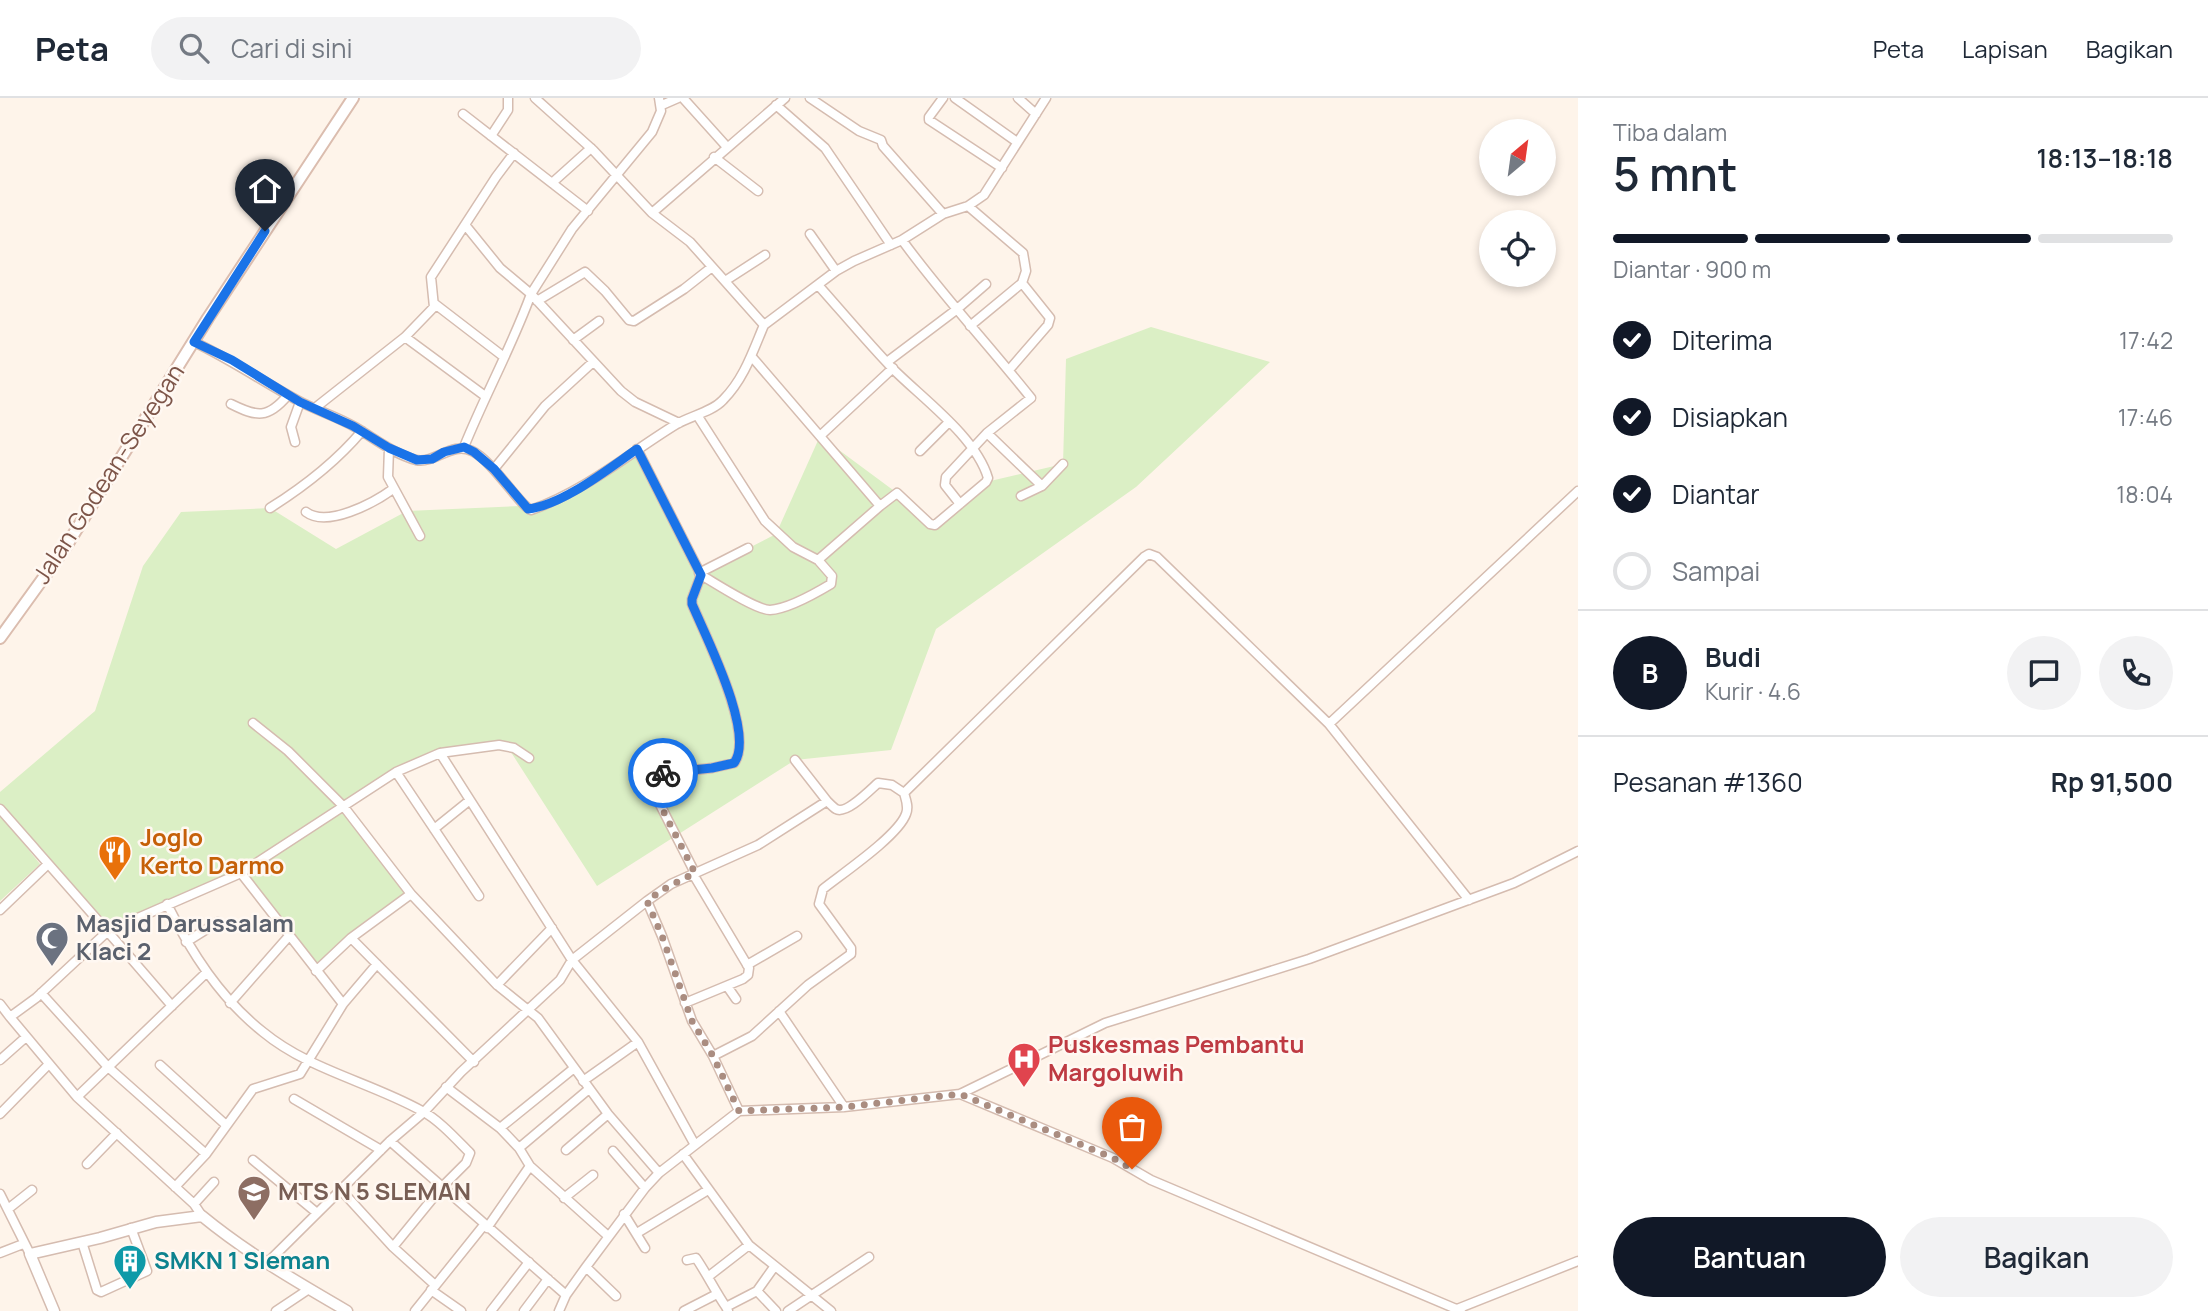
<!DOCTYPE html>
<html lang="id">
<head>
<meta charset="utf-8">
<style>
	body { margin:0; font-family:Manrope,sans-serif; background:#f2f2f3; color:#1f2937; height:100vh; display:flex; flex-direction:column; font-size:26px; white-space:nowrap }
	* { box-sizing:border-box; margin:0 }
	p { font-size:23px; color:#747a83 }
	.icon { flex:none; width:38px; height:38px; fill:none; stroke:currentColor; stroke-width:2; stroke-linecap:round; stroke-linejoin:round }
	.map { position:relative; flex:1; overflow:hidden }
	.details { display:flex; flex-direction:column; background:#fff; width:630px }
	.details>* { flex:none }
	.needle { width:46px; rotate:29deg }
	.tools { position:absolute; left:1479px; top:21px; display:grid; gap:14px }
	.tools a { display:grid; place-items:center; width:77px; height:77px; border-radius:50%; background:#fff; box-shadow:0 4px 10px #0003; font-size:35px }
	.pin { position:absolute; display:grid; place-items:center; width:60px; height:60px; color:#fff; margin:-72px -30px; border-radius:50% 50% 50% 0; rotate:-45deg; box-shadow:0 0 7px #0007 }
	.pin .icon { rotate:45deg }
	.courier { position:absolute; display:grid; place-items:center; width:70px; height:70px; margin:-35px; border:5px solid #1a73e8; border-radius:50%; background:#fff; color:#222; box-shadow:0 2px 9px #0007 }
	.head em { font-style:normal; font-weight:600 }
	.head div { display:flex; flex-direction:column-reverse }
	.head { display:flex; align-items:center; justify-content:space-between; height:119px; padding:0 35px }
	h1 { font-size:46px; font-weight:600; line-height:52px }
	.bar { display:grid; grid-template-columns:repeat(4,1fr); gap:10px 7px; align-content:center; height:84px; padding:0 35px }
	.bar i { height:9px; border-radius:5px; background:#e0e1e3 }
	.bar .active { background:#111827 }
	.bar p { grid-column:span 4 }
	.line { display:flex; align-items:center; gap:18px; padding:0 35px; border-top:2px solid #e0e1e3 }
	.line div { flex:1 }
	.round { display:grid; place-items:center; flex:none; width:74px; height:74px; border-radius:37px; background:#f2f2f3 }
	ol { padding:0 35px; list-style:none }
	li { display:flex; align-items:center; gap:21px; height:77px }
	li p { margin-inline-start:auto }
	li .icon { padding:7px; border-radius:50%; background:#111827; color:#fff; stroke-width:4 }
	li:last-child { color:#747a83 }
	li i { width:38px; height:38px; border:4px solid #e0e1e3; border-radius:50% }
	.primary-button { display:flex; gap:14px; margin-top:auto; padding:14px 35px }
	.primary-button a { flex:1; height:80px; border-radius:42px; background:#111827; color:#fff; font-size:28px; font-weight:600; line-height:80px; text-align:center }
	.primary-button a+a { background:#f2f2f3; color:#1f2937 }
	header { display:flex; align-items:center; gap:42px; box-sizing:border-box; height:98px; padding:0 35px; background:#fff; border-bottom:2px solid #e0e1e3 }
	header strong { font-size:33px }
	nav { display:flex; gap:38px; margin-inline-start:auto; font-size:24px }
	.search { width:490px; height:63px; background:#f2f2f3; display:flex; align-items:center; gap:18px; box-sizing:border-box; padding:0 24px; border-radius:38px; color:#747a83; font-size:26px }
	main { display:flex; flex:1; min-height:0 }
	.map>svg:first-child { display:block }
	.green { fill:#dbefc5 }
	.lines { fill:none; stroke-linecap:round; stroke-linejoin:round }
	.minor-casing { stroke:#d5bcb0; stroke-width:11 }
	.tertiary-casing { stroke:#d5bcb0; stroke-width:13 }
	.secondary-casing { stroke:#dbbdaf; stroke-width:14 }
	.minor { stroke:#fff; stroke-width:8 }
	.tertiary { stroke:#fff; stroke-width:10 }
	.secondary { stroke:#fff; stroke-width:10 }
	.done { stroke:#aa8d81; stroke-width:7; stroke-dasharray:0 12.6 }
	.route { stroke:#1a73e8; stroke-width:9 }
	.labels { text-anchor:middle; stroke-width:5; stroke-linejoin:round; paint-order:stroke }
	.street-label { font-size:24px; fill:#7d5549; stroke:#fff8f2 }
	.food-label { font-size:24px; font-weight:bold; fill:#c56008; stroke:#fff8f2; text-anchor:start }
	.worship-label { font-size:24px; font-weight:bold; fill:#5b616d; stroke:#fff8f2; text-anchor:start }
	.health-label { font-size:24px; font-weight:bold; fill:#be3a42; stroke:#fff8f2; text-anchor:start }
	.education-label { font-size:24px; font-weight:bold; fill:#785e54; stroke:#fff8f2; text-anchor:start }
	.culture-label { font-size:24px; font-weight:bold; fill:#0d838f; stroke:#fff8f2; text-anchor:start }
</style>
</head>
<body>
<header>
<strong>Peta</strong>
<div class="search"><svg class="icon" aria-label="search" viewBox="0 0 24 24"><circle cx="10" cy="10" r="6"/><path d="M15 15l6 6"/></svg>Cari di sini</div>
<nav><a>Peta</a><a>Lapisan</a><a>Bagikan</a></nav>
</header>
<main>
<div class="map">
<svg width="1578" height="1213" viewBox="0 0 1578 1213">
	<rect width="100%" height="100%" fill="#fef4ea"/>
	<!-- green -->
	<path class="green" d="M 1151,229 L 1270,264 L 1136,389 L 936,531 L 891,652 L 795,662 L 597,788 L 507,648 L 439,655 L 396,674 L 344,708 L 414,797 L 316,873 L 241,775 L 108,833 L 0,711 L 0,694 L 95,613 L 143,468 L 181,414 L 270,410 L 336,451 L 407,413 L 544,407 L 637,351 L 700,475 L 776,436 L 820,338 L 897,395 L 930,425 L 986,384 L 1063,366 L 1066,261 Z
		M 0,716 L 40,766 L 0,803 Z"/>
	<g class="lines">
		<defs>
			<path id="minor" d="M 535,0 L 593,52 L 652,115 L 690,144 L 764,227 L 836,173 L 854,163 L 902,142 L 943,116 L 968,108 L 984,97 L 1046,0
				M 659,0 L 661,13 L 652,34 L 572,131 L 531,196 L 621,293 L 635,304 L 679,325
				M 683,0 L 727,49
				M 810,0 L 859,33 L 881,42 L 883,48 L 943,116
				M 943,0 L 929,19 L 929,22 L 1002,70
				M 955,0 L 1017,44
				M 1018,0 L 1036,16
				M 662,7 L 678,0
				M 776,7 L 825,50 L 891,147
				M 463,16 L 588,113
				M 491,38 L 508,12 L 508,0
				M 714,59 L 758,93
				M 552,85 L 591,50
				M 968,108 L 1023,155 L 1026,173 L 1022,185 L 1050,220 L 1048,227 L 1009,272
				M 652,115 L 785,0
				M 810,136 L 836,173
				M 902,142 C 942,197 988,246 1031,300 L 987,335 L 946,379 L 945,387 L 960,406
				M 725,183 L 765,157
				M 537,203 L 585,174 L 605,193 L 629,222 L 634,223 L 684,191 L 712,169
				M 435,206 L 504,259
				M 970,228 L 1022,185
				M 405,239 L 485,298
				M 573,242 L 599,223
				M 194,244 C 230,261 262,283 297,302 C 315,312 336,318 355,329 C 374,340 394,356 416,362 C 435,366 452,343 472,353 C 492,362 521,409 531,412 C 585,393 628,356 675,327 C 690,318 712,314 723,302 C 744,281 753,253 764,227
				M 752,259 L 880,408 L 897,395 L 930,426 L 935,427 L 986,384 L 988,380 C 976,339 923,301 893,271 C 867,244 843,215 818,187
				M 887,264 L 956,212 L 986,186
				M 231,306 C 257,319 268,321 288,297
				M 315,310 L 405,239 L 434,209 L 431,179 L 496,79 L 514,55
				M 697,317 L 765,423 L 793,449 L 818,462
				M 987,335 L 1042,388
				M 820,338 L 893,270
				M 295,344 L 291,329 L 300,304
				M 464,349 C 485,297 512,248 531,196 L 500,170 L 466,128
				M 389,350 L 388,379 L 420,438
				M 637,351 L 701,477
				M 920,353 L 949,324
				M 494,371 L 545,308 L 593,264
				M 1021,398 L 1042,388 L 1063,366
				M 270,410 C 305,388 335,365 362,333
				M 306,414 C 327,430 374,405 393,391
				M 699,475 L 748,450
				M 253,625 L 288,653 L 344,709 L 411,796
				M 1329,626 L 1578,393
				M 440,655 L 499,647 L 514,650 L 529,660
				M 795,662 L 827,703
				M 396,674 L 479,798
				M 0,711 C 58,777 115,841 172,908
				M 434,731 L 470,702
				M 241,775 L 343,906
				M 695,775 L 650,687 L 653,679 L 657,676 L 712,670 L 734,665 C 756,637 705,537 692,506 L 692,501 L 701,477 C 715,485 756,512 770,512 C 787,511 816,495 831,486 L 832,478 L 818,462 L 880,408
				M 647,803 L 671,786 L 758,747 L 827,703 C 828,704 834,710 836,711 C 846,717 870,692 878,685 L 892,687 L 904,695
				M 167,806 C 191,854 220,900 263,934 C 309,972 370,984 422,1013 C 439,1022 456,1041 470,1055 L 466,1065 L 442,1089 L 393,1149
				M 0,812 L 48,766
				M 351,840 L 474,964
				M 186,844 L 218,824
				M 747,867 L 797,838
				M 316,873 L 351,840 L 411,796 L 497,887 L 538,920 L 608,1016 L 659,1075
				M 497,887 L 552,830
				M 727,888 L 736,901
				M 41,895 L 108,969 L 206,1056
				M 230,905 L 289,838
				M 685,905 L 743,881 L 748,877 L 749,870 L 693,776
				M 0,906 L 10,919
				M 779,913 L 844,1009
				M 713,958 L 752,938 L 808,887 L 851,856 L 851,850 L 819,806 L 823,791 C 843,775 898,738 906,716 C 909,709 906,702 904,695 L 1144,459 L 1149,456 L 1157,459 L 1329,626 L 1469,802
				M 0,962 L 26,939
				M 160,967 L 226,1027
				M 583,983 L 638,944
				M 446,989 L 500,1030 L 519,1050 L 530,1068 L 608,1138
				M 960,996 L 1113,1060 L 1151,1082 L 1461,1213
				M 77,999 L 207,874
				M 294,1001 L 381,1052
				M 0,1016 L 48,967
				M 500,1030 L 573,971
				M 390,1043 L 566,1197
				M 519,1050 L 589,991
				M 566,1052 L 608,1016
				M 613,1053 L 645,1090
				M 683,1056 L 749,1147 L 831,1213
				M 253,1062 L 317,1115
				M 87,1066 L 117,1035
				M 175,1089 L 206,1056 L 253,991 L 300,976 L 343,906 L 377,866
				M 341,1092 L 393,1149 L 435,1187
				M 0,1096 L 30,1156
				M 564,1100 L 593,1077
				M 194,1106 L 214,1084
				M 8,1111 L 32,1092
				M 624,1116 L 645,1150
				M 202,1118 L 194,1106 L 77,999 L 10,919 L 36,900 L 108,833 L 241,775 L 396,674 L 440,655 L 572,862 L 638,944 L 695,1047
				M 487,1130 L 530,1068
				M 637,1135 L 708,1092
				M 82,1144 L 97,1192 L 101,1194 L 147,1173 L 131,1130
				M 0,1155 L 23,1146
				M 687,1162 L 696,1160 C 707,1176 715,1193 726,1209
				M 268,1164 L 390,1043 L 424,1014 L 461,974 L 560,882 L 572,862 L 647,803 L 662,838 L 692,923 L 713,958 L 739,1013
				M 586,1169 L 616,1198
				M 709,1178 L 749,1147
				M 431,1192 L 461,1213
				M 757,1193 L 776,1213
				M 1457,1211 L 1578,1163
				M 276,1213 L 309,1191
				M 415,1213 L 484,1127
				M 491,1213 L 529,1164
				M 524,1213 L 548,1181
				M 559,1213 L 566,1197 L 586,1169 L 645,1090 L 659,1075 L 739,1013 L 844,1009 L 960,996 L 1105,925 L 1309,861 L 1514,785 L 1578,753
				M 684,1213 L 717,1196
				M 728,1213 L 726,1209 L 757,1193 L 774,1169
				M 788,1213 L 869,1159"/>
			<path id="tertiary" d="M 54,1213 L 30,1156 L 100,1140 L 156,1124 L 202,1118 C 247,1155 297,1184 347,1213"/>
			<path id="secondary" d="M 0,540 L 65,450 L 208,220 L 353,0"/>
		</defs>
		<!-- minor casing -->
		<use href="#minor" class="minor-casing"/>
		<!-- tertiary casing -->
		<use href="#tertiary" class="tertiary-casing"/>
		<!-- secondary casing -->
		<use href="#secondary" class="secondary-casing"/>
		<!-- minor -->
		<use href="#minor" class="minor"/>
		<!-- tertiary -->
		<use href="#tertiary" class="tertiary"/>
		<!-- secondary -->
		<use href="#secondary" class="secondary"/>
	</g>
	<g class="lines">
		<!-- done -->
		<path class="done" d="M 663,675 L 653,679 L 650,687 L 695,775 L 662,792 L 647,803 L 662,838 L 692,923 L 713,958 L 739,1013 L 844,1009 L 960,996 L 1113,1060 L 1132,1071"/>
		<!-- route -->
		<path class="route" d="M 265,133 L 194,244 L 232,262 L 300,304 L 353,328 L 389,350 L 417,362 L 432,361 L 444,354 L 464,349 L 474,354 L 494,371 L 528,411 C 563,407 608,371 637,351 L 701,477 L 692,501 L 692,506 C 705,537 756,636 734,665 L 712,670 L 663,675"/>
	</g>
	<!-- icons -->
	<defs>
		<symbol id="restaurant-pin" viewBox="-11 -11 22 30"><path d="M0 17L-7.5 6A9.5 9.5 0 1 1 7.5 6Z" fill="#e8710a" stroke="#fff8f2"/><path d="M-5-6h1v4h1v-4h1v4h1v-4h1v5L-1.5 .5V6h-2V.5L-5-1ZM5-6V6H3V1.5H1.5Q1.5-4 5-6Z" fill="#fff"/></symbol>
		<symbol id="mosque-pin" viewBox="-11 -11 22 30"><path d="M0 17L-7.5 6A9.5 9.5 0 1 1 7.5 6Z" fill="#6b7280" stroke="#fff8f2"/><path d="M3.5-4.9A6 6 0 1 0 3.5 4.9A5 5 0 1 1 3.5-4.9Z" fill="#fff"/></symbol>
		<symbol id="hospital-pin" viewBox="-11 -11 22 30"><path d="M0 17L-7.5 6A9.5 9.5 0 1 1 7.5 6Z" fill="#e0444e" stroke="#fff8f2"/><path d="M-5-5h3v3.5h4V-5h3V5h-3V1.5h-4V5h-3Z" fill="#fff"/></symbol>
		<symbol id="school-pin" viewBox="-11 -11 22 30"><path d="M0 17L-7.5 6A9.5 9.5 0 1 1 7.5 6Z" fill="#8d6e63" stroke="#fff8f2"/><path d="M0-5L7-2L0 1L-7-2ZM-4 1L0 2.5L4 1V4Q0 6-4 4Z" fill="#fff"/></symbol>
		<symbol id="building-pin" viewBox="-11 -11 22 30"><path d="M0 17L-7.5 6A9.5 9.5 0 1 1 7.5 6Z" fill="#0f9aa8" stroke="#fff8f2"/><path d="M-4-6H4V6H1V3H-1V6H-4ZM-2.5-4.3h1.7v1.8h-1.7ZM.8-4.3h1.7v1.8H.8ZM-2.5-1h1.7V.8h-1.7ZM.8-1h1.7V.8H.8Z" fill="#fff"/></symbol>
	</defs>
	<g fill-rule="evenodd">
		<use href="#restaurant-pin" x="96" y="735" width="38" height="52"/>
		<use href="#mosque-pin" x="33" y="821" width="38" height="52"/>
		<use href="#hospital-pin" x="1005" y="942" width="38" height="52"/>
		<use href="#school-pin" x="235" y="1075" width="38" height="52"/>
		<use href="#building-pin" x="111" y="1144" width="38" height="52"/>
	</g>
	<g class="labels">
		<!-- street labels -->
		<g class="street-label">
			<text transform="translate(109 376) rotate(-57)" y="8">Jalan Godean-Seyegan</text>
		</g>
		<!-- food labels -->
		<g class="food-label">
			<text x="140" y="748">Joglo<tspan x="140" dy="28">Kerto Darmo</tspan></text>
		</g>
		<!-- worship labels -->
		<g class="worship-label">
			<text x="76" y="834">Masjid Darussalam<tspan x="76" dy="28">Klaci 2</tspan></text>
		</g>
		<!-- health labels -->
		<g class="health-label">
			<text x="1048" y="955">Puskesmas Pembantu<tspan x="1048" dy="28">Margoluwih</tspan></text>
		</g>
		<!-- education labels -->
		<g class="education-label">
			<text x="278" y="1102">MTS N 5 SLEMAN</text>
		</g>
		<!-- culture labels -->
		<g class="culture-label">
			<text x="154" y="1171">SMKN 1 Sleman</text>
		</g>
	</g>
</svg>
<div class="tools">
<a><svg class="needle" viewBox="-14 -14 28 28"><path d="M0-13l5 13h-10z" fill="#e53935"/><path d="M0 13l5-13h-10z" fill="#747a83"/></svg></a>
<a><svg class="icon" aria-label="locate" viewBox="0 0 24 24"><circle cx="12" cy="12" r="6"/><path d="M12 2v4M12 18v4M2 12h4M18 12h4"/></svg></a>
</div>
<div class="pin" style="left:1132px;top:1071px;background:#ea580c"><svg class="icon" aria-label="bag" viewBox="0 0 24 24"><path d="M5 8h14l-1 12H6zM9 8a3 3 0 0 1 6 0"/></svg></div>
<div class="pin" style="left:265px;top:133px;background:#1f2937"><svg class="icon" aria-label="home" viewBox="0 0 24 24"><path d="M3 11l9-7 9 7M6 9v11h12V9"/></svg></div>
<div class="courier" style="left:663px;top:675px"><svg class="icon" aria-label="bike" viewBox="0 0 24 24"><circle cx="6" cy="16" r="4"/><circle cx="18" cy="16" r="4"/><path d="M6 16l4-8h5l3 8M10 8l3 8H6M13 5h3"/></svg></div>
</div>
<section class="details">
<div class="head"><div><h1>5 mnt</h1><p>Tiba dalam</p></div><em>18:13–18:18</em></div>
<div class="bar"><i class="active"></i><i class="active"></i><i class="active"></i><i></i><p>Diantar · 900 m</p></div>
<ol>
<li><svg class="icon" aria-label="check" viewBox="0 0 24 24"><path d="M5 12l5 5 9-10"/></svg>Diterima<p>17:42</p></li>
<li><svg class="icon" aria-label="check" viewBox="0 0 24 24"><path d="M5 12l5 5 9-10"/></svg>Disiapkan<p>17:46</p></li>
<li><svg class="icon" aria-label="check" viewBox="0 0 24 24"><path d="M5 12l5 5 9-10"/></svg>Diantar<p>18:04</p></li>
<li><i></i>Sampai</li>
</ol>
<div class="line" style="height:126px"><b class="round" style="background:#111827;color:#fff">B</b><div><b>Budi</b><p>Kurir · 4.6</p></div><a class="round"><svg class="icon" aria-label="chat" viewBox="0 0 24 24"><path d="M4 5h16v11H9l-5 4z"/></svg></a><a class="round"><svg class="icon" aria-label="phone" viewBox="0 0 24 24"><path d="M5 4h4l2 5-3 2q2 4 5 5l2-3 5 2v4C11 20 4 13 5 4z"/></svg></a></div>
<div class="line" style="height:91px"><div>Pesanan #1360</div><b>Rp 91,500</b></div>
<div class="primary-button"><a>Bantuan</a><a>Bagikan</a></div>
</section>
</main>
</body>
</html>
